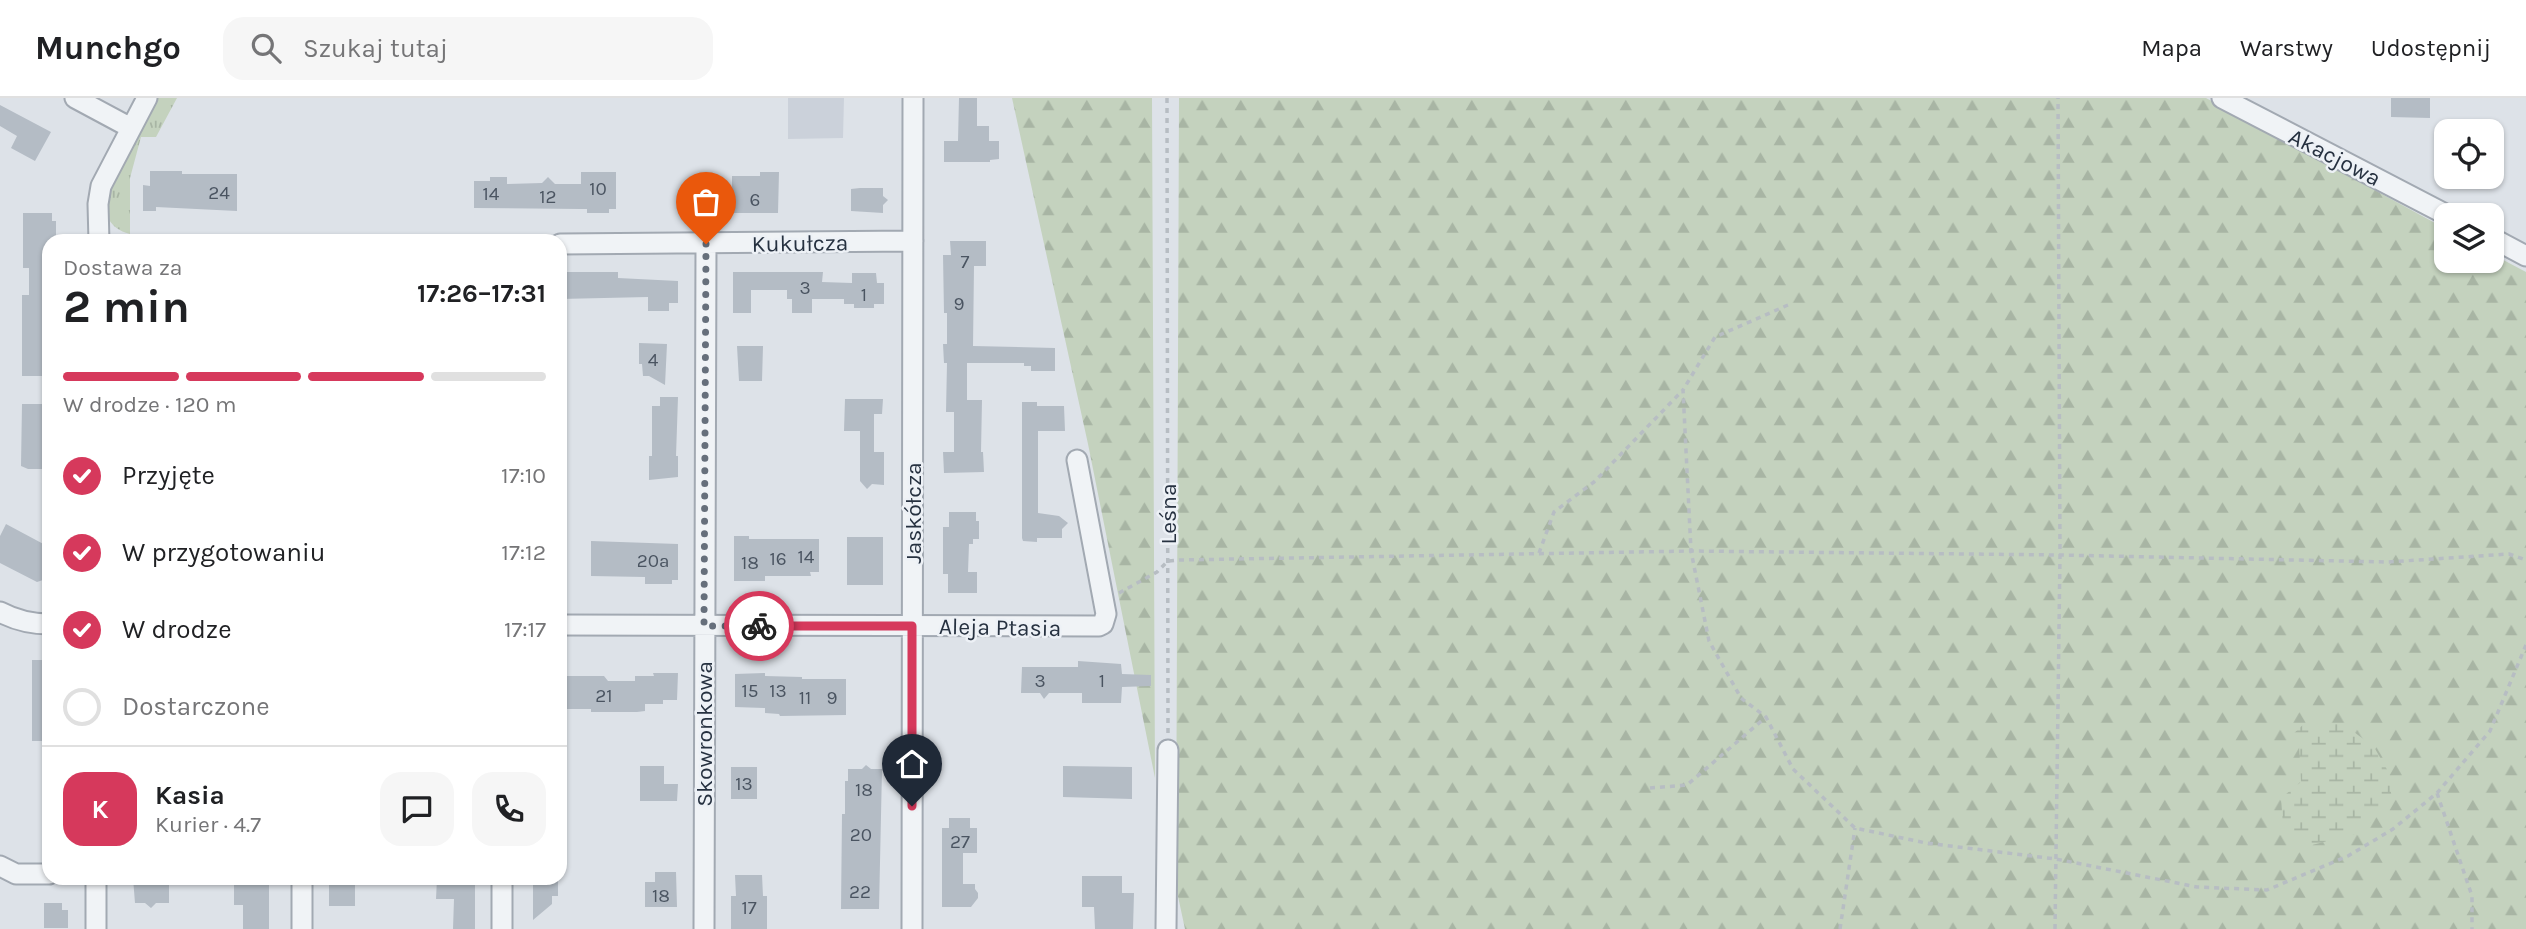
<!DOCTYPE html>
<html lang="pl">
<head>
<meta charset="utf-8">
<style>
	body { margin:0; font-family:Karla,sans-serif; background:#f6f6f6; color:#202124; height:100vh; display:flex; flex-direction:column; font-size:26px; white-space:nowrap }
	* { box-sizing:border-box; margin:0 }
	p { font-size:23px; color:#757577 }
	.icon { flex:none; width:38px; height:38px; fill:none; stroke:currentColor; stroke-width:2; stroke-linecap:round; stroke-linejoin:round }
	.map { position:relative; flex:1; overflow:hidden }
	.details { position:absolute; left:42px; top:136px; width:525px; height:651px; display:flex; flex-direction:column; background:#fff; border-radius:21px; box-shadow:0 2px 5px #0004 }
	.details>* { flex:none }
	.tools { position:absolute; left:2434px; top:21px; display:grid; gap:14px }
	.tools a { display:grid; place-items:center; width:70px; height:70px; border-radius:14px; background:#fff; box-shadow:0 2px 5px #0004; font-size:35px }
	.pin { position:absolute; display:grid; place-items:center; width:60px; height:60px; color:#fff; margin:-72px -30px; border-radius:50% 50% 50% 0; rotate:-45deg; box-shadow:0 0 7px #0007 }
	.pin .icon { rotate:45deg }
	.courier { position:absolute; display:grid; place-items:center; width:70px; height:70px; margin:-35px; border:5px solid #d6395c; border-radius:50%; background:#fff; color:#222; box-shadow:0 2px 9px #0007 }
	.head em { font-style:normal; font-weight:700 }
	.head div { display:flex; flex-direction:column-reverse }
	.head { display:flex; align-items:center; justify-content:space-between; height:119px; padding:0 21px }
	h1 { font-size:46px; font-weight:700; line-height:52px }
	.bar { display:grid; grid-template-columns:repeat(4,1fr); gap:10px 7px; align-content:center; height:84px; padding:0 21px }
	.bar i { height:9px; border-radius:5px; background:#e0e0e0 }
	.bar .selected { background:#d6395c }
	.bar p { grid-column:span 4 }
	.line { display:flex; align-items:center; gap:18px; padding:0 21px; border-top:2px solid #e0e0e0 }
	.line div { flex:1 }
	.round { display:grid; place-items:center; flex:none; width:74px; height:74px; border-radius:21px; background:#f6f6f6 }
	ol { padding:0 21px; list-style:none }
	li { display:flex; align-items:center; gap:21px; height:77px }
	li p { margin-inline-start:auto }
	li .icon { padding:7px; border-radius:50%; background:#d6395c; color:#fff; stroke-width:4 }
	li:last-child { color:#757577 }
	li i { width:38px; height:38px; border:4px solid #e0e0e0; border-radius:50% }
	header { display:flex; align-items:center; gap:42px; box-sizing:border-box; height:98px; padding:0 35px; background:#fff; border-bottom:2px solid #e0e0e0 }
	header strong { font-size:33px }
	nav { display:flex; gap:38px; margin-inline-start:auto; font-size:24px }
	.search { width:490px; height:63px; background:#f6f6f6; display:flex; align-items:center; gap:18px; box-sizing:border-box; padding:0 24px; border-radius:21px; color:#757577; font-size:26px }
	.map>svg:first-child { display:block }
	.built { fill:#cbd1da }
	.grass { fill:url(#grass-tufts) }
	.forest { fill:url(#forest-firs) }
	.wetland { fill:url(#wetland-marsh) }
	.building { fill:#b4bcc5 }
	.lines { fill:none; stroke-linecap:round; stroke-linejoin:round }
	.street-casing { stroke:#a2a9b2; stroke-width:23 }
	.path { stroke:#b7bdc3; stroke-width:3.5; stroke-dasharray:5 5; stroke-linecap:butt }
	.street { stroke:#f0f3f6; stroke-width:19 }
	.done { stroke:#666f7b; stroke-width:7; stroke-dasharray:0 12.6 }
	.route { stroke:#d6395c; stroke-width:9 }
	.labels { text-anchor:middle; stroke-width:5; stroke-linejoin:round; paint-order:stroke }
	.number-label { font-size:19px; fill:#4a5461 }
	.street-label { font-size:23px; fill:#263140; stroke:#edf1f6 }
</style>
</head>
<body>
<header>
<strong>Munchgo</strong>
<div class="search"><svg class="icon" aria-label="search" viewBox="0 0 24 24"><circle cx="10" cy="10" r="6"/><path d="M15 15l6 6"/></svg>Szukaj tutaj</div>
<nav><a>Mapa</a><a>Warstwy</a><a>Udostępnij</a></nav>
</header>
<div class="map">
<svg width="2526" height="831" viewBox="0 0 2526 831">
	<defs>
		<pattern id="grass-tufts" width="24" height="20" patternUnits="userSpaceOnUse" patternTransform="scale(1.75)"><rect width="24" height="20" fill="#c4d2be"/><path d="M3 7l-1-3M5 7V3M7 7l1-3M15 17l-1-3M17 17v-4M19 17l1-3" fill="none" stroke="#a8b5a4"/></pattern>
		<pattern id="forest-firs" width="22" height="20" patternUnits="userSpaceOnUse" patternTransform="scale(1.75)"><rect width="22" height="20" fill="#c4d2be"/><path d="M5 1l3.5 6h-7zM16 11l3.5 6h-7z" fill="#a8b5a4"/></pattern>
		<pattern id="wetland-marsh" width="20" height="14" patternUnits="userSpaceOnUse" patternTransform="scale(1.75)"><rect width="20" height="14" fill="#c4d2be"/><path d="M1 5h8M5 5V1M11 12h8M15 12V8" fill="none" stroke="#a8b5a4"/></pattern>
	</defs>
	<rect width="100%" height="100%" fill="#dde2e8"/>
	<!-- built -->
	<path class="built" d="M 788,0 L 844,0 L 843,40 L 788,41 Z"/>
	<!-- grass -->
	<path class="grass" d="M 155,0 L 177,0 L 156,39 L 141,39 L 130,80 L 130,136 C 86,124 115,79 128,54 C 137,36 146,18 155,0 Z"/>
	<!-- forest -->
	<path class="forest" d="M 1012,0 L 1152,0 L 1155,680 L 1088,346 Z
		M 1179,0 L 2206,0 L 2446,131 L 2446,163 L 2492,163 L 2492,156 L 2526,174 L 2526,831 L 1185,831 L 1176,789 Z"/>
	<!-- wetland -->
	<path class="wetland" d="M 2305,625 L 2342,625 L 2374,649 L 2389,675 L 2392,704 L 2359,735 L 2312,747 L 2290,739 L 2283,727 L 2281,700 L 2301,684 L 2299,648 L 2292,637 Z"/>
	<!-- building -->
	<path class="building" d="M 959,0 L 977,0 L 977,28 L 989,28 L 989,43 L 999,43 L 999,61 L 990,62 L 990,64 L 944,64 L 944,43 L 958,43 Z
		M 2391,0 L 2430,0 L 2430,20 L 2391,19 Z
		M 0,7 L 51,34 L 35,63 L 11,50 L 17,38 L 0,28 Z
		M 150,73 L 182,73 L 182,76 L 237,76 L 237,113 L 156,109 L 156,113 L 143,113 L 143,87 L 150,88 Z
		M 581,74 L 616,74 L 616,111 L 609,111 L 609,115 L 587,115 L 587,111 L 581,111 L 474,110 L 474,83 L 490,83 L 490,79 L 507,79 L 507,86 L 542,85 L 548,79 L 555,86 L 581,86 Z
		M 760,74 L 779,74 L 778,115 L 732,115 L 732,78 L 760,78 Z
		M 860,90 L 883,90 L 883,98 L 888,102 L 883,107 L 883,115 L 851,113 L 851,91 Z
		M 23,115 L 52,115 L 52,123 L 56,123 L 56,144 L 49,144 L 49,278 L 22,278 L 22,197 L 29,197 L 29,170 L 23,170 Z
		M 950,143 L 986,143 L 986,168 L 974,168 L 973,248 L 1055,250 L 1055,273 L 1031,273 L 1031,268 L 1024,268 L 1024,265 L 967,265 L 967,302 L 982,302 L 981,354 L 983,354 L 984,374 L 944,375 L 943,354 L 954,354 L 954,314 L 946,314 L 947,265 L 944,265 L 943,246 L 947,246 L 947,215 L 944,215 L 943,157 L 951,157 Z
		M 560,174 L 618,174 L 618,180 L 678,183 L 678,205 L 669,205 L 669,213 L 648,213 L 648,199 L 560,201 Z
		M 733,174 L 823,174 L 822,184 L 852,185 L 852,175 L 876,175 L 877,185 L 884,185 L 884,206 L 874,206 L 874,210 L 854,210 L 854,206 L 844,206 L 844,201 L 812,201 L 812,215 L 792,215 L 792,201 L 787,201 L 787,192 L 751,192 L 751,215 L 733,215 Z
		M 639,245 L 667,246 L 665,287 L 649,278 L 643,278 L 642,266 L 639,266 Z
		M 737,248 L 763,248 L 762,283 L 739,283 Z
		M 660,299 L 678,299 L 676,358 L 678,358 L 678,379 L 649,382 L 649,358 L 652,358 L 652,308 L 660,308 Z
		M 845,301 L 883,301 L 882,316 L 874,316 L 874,354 L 884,354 L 884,387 L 872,386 L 867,391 L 860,383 L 860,333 L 844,333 Z
		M 1022,304 L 1037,304 L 1037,308 L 1064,308 L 1065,333 L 1038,333 L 1038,415 L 1059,418 L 1068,425 L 1062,431 L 1062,440 L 1037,440 L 1037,444 L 1023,443 L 1022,440 Z
		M 22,306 L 49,306 L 49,371 L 28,371 L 21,368 Z
		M 949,414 L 976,414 L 976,423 L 979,423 L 979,441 L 973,441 L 973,446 L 969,446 L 968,474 L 977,474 L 977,495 L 948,495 L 948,476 L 943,476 L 943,429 L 949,429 Z
		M 6,426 L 49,449 L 49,480 L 37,484 L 0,465 L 0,438 Z
		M 734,438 L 749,438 L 749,441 L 819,441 L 819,474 L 810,474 L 811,478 L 765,478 L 765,483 L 734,483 Z
		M 847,439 L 883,439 L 883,487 L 847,487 Z
		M 591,443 L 678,446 L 678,482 L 672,482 L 672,486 L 645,486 L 645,479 L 591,478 Z
		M 32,562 L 49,562 L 49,643 L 32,643 Z
		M 1078,563 L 1121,566 L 1122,576 L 1151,577 L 1151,588 L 1122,589 L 1121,605 L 1082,605 L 1082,595 L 1049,595 L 1044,601 L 1040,595 L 1021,595 L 1022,569 L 1078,569 Z
		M 653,575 L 678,575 L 677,602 L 663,602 L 663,606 L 645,606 L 645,613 L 637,614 L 591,614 L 591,611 L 564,611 L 564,598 L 560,598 L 560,578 L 604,578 L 608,583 L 635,583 L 635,578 L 654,578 Z
		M 765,575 L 765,578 L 802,579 L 802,581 L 846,581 L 846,617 L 780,618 L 779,616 L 765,615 L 765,610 L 735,609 L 735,576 Z
		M 866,667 L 871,671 L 882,671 L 879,811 L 841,811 L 842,716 L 845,716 L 845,683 L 848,683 L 848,671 L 862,671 Z
		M 640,668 L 664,668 L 664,686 L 678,686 L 677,703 L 640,703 Z
		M 1063,668 L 1132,669 L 1132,701 L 1063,699 Z
		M 731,669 L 757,669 L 757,701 L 731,701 Z
		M 949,720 L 970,720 L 970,730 L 977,730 L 977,755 L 963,755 L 963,786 L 975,786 L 975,791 L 978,795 L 978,800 L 971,809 L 942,809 L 942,730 L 949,730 Z
		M 655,774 L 676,774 L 677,809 L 645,809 L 645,784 L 655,784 Z
		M 735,777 L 762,777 L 763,798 L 767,798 L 767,831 L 731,831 L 731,798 L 736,798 Z
		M 1082,778 L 1122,778 L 1122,795 L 1134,795 L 1133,831 L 1095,831 L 1094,809 L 1082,809 Z
		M 133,780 L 169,780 L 169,805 L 156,805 L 151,810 L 145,805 L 135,805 Z
		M 234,780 L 269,780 L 269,831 L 243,831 L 243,807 L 234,807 Z
		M 329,780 L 355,780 L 355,808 L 329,808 Z
		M 437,780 L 475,780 L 475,831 L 453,831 L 454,801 L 436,801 Z
		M 533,780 L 558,780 L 558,798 L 552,798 L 552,806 L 533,822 Z
		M 44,805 L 62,805 L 62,812 L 68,812 L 68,830 L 44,830 Z"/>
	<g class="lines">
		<defs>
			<path id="street" d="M 75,0 L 131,30
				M 2222,0 L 2447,117
				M 2492,140 L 2526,158
				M 99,144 L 98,106 L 101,88 L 147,0
				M 560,146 L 913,143
				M 0,514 C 15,522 32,526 49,526
				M 560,527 L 1099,528 L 1103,526 L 1106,516 L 1077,362
				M 0,768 L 16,776 L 49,776
				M 96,780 L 96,831
				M 302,831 L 302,780
				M 502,831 L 502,780
				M 704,831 L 706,146
				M 912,831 L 913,0
				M 1166,831 L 1168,652"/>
		</defs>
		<!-- street casing -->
		<use href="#street" class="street-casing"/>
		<!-- path -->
		<path class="path" d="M 1167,0 L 1168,636
			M 1788,207 L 1715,239 L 1683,292 L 1691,453 L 1709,543 L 1741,600 L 1766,619 L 1793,671 L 1855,730 L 1926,745 L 2056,761 L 2197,789 L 2267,792 L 2348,758 L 2393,731 L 2437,695 L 2490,633 L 2526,547
			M 1539,455 L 1554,414 L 1594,384 L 1683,292
			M 1119,495 L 1157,474 L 1168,463 L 1179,462 L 1691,453 L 2060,457 L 2388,464 L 2509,456 L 2526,462
			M 1650,690 L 1687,687 L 1766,619
			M 2437,695 L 2472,798 L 2472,831
			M 1840,831 L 1855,730
			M 2055,831 L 2060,457 L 2058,0"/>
		<!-- street -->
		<use href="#street" class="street"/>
	</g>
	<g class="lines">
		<!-- done -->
		<path class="done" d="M 706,146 L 704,528 L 759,528"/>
		<!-- route -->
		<path class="route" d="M 759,528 L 912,528 L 912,708"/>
	</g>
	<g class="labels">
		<!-- number labels -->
		<g class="number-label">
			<text x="598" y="97">10</text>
			<text x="219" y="101">24</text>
			<text x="491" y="102">14</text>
			<text x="548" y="105">12</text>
			<text x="755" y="108">6</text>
			<text x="965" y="170">7</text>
			<text x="805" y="196">3</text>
			<text x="864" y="203">1</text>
			<text x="959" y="212">9</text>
			<text x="653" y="268">4</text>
			<text x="806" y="465">14</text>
			<text x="778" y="467">16</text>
			<text x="653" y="469">20a</text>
			<text x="750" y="471">18</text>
			<text x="1040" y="589">3</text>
			<text x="1102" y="589">1</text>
			<text x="750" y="599">15</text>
			<text x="778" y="599">13</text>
			<text x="604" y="604">21</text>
			<text x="805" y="606">11</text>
			<text x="832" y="606">9</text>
			<text x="744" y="692">13</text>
			<text x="864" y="698">18</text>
			<text x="861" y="743">20</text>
			<text x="960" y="750">27</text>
			<text x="860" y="800">22</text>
			<text x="661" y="804">18</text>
			<text x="749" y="816">17</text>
		</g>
		<!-- street labels -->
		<g class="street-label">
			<text transform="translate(2335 59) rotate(27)" y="8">Akacjowa</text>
			<text transform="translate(800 145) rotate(-1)" y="8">Kukułcza</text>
			<text transform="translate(913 415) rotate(-90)" y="8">Jaskółcza</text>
			<text transform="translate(1168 416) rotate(-90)" y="8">Leśna</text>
			<text transform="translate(1000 529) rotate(1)" y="8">Aleja Ptasia</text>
			<text transform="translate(704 636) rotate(-90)" y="8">Skowronkowa</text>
		</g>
	</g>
</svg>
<div class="tools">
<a><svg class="icon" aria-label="locate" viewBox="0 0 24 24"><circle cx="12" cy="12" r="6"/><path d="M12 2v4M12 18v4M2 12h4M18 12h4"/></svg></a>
<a><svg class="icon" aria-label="layers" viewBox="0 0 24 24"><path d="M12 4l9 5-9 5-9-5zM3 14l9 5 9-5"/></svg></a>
</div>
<div class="pin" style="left:706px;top:146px;background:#ea580c"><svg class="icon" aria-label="bag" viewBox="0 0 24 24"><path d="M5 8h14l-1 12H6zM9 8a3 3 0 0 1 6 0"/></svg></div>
<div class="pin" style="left:912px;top:708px;background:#1f2937"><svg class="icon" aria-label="home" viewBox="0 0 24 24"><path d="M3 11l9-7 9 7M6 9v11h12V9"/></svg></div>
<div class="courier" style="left:759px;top:528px"><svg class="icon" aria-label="bike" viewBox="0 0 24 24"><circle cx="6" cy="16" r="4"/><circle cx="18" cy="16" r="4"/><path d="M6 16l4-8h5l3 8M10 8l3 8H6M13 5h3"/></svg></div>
<section class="details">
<div class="head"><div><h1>2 min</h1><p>Dostawa za</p></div><em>17:26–17:31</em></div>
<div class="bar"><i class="selected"></i><i class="selected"></i><i class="selected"></i><i></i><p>W drodze · 120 m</p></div>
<ol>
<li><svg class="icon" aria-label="check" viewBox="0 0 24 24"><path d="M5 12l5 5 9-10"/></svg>Przyjęte<p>17:10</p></li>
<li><svg class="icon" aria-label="check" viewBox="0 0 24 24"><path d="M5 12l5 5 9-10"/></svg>W przygotowaniu<p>17:12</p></li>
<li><svg class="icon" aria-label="check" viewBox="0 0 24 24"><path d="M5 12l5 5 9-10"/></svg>W drodze<p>17:17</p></li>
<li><i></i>Dostarczone</li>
</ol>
<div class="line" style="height:126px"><b class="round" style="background:#d6395c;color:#fff">K</b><div><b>Kasia</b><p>Kurier · 4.7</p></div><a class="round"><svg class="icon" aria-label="chat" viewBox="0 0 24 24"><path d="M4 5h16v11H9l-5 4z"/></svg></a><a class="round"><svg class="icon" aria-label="phone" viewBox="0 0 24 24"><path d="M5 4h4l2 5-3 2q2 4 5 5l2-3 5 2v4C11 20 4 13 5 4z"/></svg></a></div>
</section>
</div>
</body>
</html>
